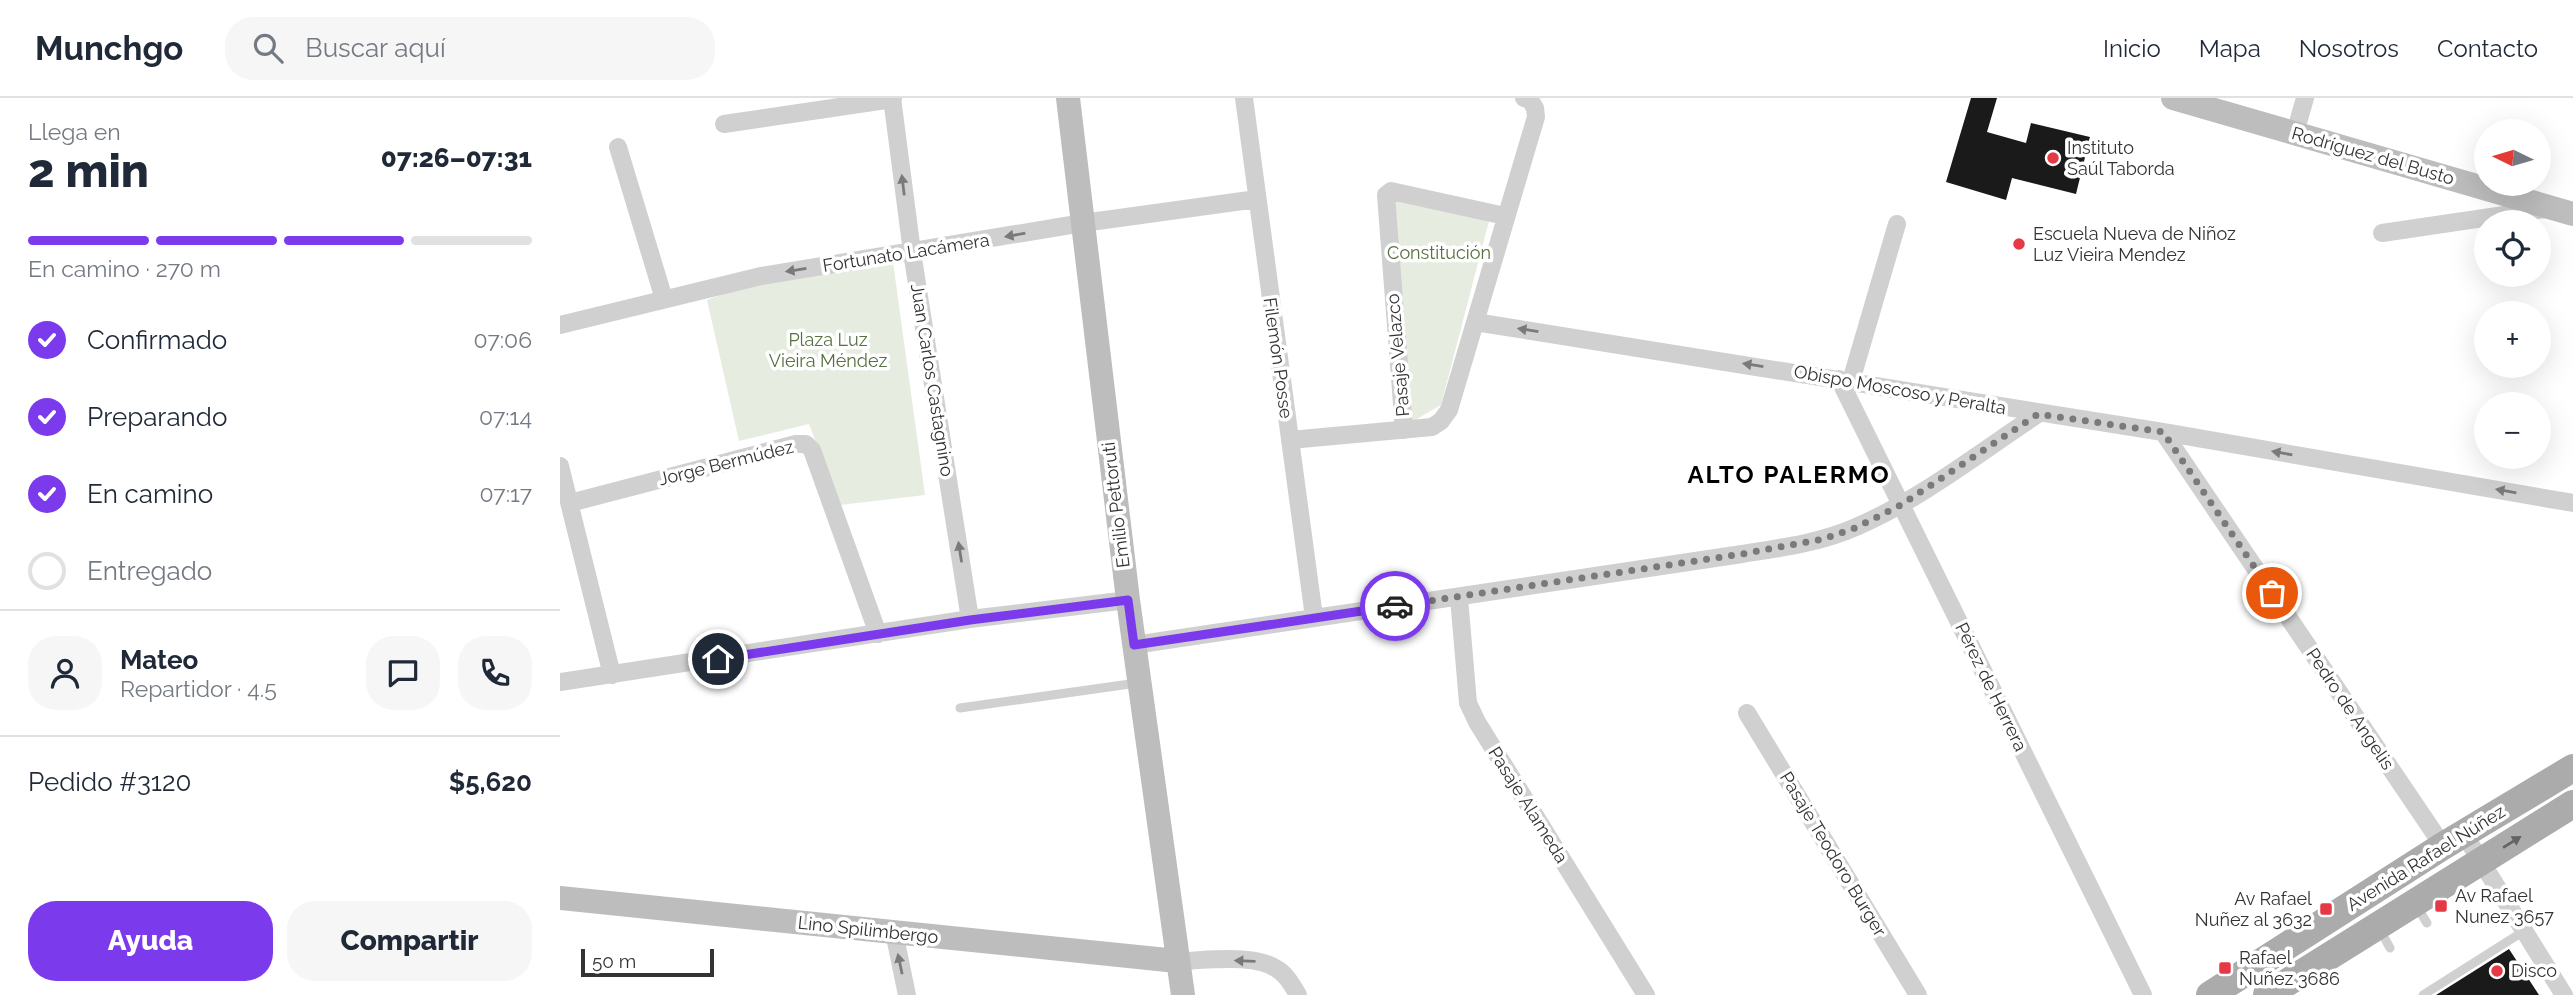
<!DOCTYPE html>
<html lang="es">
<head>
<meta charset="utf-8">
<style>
	body { margin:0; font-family:Raleway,sans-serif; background:#f6f6f7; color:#1f2937; height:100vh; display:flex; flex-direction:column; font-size:26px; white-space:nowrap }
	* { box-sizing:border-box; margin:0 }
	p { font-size:23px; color:#747a83 }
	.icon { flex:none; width:38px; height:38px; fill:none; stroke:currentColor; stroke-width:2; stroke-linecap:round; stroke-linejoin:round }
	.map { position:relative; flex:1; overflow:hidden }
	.sheet { display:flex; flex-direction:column; background:#fff; width:560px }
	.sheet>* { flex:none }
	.needle { width:46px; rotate:275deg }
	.controls { position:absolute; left:1914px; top:21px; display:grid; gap:14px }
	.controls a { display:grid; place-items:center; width:77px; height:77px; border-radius:50%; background:#fff; box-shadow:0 7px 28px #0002; font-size:35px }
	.scale { position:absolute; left:21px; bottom:18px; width:133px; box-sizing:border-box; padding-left:7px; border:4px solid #333; border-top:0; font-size:19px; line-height:24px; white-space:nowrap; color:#333; -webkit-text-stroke:5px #fff; paint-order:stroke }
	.pin { position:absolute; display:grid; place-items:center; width:60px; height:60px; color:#fff; margin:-30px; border:4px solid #fff; border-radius:50%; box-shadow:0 2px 7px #0007 }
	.courier { position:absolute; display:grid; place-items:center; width:70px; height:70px; margin:-35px; border:5px solid #7c3aed; border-radius:50%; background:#fff; color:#222; box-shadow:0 2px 9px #0007 }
	.headline em { font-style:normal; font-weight:800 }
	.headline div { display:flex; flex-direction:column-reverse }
	.headline { display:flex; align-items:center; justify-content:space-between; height:119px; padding:0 28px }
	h1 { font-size:46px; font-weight:800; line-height:52px }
	.bar { display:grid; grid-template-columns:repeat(4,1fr); gap:10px 7px; align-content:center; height:84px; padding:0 28px }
	.bar i { height:9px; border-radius:5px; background:#e0e1e3 }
	.bar .selected { background:#7c3aed }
	.bar p { grid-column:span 4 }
	.line { display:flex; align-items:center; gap:18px; padding:0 28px; border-top:2px solid #e0e1e3 }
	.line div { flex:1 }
	.round { display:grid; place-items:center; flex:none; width:74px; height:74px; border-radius:28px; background:#f6f6f7 }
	ol { padding:0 28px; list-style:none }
	li { display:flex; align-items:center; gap:21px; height:77px }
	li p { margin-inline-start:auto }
	li .icon { padding:7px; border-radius:50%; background:#7c3aed; color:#fff; stroke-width:4 }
	li:last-child { color:#747a83 }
	li i { width:38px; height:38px; border:4px solid #e0e1e3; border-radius:50% }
	.primary-button { display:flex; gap:14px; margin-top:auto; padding:14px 28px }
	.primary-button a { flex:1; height:80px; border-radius:28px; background:#7c3aed; color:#fff; font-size:28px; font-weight:800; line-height:80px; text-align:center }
	.primary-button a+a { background:#f6f6f7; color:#1f2937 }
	header { display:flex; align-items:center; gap:42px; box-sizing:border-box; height:98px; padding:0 35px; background:#fff; border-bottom:2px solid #e0e1e3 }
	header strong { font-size:33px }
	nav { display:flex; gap:38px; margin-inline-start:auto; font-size:24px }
	.search { width:490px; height:63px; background:#f6f6f7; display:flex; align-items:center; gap:18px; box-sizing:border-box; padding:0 24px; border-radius:28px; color:#747a83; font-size:26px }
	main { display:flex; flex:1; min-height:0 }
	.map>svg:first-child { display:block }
	.green { fill:#e6ecdf }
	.building { fill:#1a1a1a }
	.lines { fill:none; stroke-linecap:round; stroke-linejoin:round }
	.lane { stroke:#d0d0d0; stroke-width:9 }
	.street { stroke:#d0d0d0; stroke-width:18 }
	.secondary { stroke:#bdbdbd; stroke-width:24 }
	.primary { stroke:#ababab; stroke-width:28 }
	.oneway { fill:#7a7a7a }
	.oneway2 { fill:#636363 }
	.done { stroke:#7a7a7a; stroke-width:7; stroke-dasharray:0 12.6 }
	.route { stroke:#7c3aed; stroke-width:9 }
	.poi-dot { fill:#e63946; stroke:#fff; stroke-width:2.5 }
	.labels { text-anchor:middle; stroke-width:7; stroke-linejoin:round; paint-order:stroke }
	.poi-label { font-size:18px; fill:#333; stroke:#fff; text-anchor:start }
	.street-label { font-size:18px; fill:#333; stroke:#fff }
	.park-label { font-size:18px; fill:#56703f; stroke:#fff }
	.district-label { font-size:24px; font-weight:bold; letter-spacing:2px; fill:#000; stroke:#fff }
</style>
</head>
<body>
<header>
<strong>Munchgo</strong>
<div class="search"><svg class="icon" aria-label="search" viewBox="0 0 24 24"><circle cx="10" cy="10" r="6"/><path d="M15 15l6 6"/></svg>Buscar aquí</div>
<nav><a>Inicio</a><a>Mapa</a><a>Nosotros</a><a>Contacto</a></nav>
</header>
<main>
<section class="sheet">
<div class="headline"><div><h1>2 min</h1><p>Llega en</p></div><em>07:26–07:31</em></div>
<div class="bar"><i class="selected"></i><i class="selected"></i><i class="selected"></i><i></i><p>En camino · 270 m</p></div>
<ol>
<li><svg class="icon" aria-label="check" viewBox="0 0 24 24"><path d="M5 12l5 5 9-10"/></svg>Confirmado<p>07:06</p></li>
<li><svg class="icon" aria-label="check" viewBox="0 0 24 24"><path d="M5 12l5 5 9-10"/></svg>Preparando<p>07:14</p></li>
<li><svg class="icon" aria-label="check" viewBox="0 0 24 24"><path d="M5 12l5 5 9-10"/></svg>En camino<p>07:17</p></li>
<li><i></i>Entregado</li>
</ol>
<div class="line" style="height:126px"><a class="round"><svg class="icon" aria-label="person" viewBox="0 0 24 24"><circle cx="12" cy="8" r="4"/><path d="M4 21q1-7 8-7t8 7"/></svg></a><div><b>Mateo</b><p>Repartidor · 4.5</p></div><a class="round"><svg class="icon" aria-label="chat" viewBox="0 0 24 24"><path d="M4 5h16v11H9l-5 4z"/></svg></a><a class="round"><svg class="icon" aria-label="phone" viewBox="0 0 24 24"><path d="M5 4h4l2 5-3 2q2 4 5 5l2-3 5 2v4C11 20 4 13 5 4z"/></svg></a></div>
<div class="line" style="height:91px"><div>Pedido #3120</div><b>$5,620</b></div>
<div class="primary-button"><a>Ayuda</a><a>Compartir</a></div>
</section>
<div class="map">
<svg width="2013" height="897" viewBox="0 0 2013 897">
	<rect width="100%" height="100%" fill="#fff"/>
	<!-- green -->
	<path class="green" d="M 834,102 L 930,119 L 881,307 L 848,326 Z
		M 333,164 L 365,397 L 280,407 L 249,326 L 179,343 L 147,202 L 185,188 Z"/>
	<!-- building -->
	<path class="building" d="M 1411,0 L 1437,0 L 1427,34 L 1466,45 L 1471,25 L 1530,39 L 1516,96 L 1452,80 L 1446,102 L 1386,84 Z
		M 1949,851 L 1979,897 L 1876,897 Z"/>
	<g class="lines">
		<!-- lane -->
		<path class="lane" d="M 400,610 L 577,585
			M 1857,809 L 1867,825
			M 1819,830 L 1830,850
			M 1863,897 L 1964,833"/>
		<!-- street -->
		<path class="street" d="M 332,0 L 352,154 L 410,521
			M 684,0 L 754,519
			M 164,26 L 333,1
			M 1735,35 L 1745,0
			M 58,49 L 104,201
			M 1822,135 L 1985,111
			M 915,224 L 1603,334 L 2013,405
			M 0,227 L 201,178 L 523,125 L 697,101
			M 1279,281 L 1583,897
			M 1291,283 L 1337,126
			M 844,332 L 826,97 L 831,93 L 945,118
			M 1603,334 L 1883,748
			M 730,342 L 872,329 L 881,323 L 889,312 L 976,19 L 975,10 L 970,2 L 964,0
			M 0,368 L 52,577
			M 10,405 L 236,346 L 246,346 L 252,352 L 318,536
			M 899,500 L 908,605 L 917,624 L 1086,897
			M 574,547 L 1182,456 C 1220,450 1260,445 1296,429 C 1361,401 1419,355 1478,316
			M 0,584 L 410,521 L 568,502
			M 1187,615 L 1358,897
			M 1904,736 L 2004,897
			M 334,834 L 347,897
			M 617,863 C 644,863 695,855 717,871 C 727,877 732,887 738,897"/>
		<!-- secondary -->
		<path class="secondary" d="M 508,0 L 568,502 L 623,897
			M 1613,0 L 2013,116
			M 0,800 L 617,863"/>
		<!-- primary -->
		<path class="primary" d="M 1650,897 L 1883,748 L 2013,670
			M 1707,897 L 2013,706"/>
	</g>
	<!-- one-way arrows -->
	<defs><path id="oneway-solid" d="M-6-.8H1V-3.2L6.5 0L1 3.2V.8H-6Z" transform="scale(1.75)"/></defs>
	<g class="oneway">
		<use href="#oneway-solid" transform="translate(343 87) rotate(-97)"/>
		<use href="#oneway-solid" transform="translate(455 137) rotate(170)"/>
		<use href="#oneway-solid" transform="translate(236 172) rotate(171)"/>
		<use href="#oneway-solid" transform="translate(968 232) rotate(-171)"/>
		<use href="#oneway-solid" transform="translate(1193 267) rotate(-171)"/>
		<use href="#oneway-solid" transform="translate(1722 355) rotate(-170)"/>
		<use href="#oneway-solid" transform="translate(1946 393) rotate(-170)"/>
		<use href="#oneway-solid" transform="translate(400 454) rotate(-99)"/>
		<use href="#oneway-solid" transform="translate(685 863) rotate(-178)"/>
		<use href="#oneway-solid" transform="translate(340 866) rotate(-102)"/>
	</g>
	<use class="oneway2" href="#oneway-solid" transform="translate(1952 744) rotate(-32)"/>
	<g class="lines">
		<!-- done -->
		<path class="done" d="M 835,508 L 1182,456 L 1263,441 L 1295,430 L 1341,407 L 1478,316 L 1603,334 L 1712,495"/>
		<!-- route -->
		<path class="route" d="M 158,561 L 410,522 L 568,502 L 574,547 L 835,508"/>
	</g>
	<!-- markers -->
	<g class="poi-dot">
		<circle cx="1493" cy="60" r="7"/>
		<circle cx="1459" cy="146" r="7"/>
		<rect x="1874" y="801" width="14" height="14" rx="3.5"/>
		<rect x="1759" y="804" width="14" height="14" rx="3.5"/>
		<rect x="1658" y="863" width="14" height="14" rx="3.5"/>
		<circle cx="1937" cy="873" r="7"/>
	</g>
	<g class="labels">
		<!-- poi labels -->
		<g class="poi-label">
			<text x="1507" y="56">Instituto<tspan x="1507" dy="21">Saúl Taborda</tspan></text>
			<text x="1473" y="142">Escuela Nueva de Niñoz<tspan x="1473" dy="21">Luz Vieira Mendez</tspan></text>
			<text x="1895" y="804">Av Rafael<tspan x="1895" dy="21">Nunez 3657</tspan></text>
			<text x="1752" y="807" text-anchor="end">Av Rafael<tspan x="1752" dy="21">Nuñez al 3632</tspan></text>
			<text x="1679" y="866">Rafael<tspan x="1679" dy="21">Nuñez 3686</tspan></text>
			<text x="1951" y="879">Disco</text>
		</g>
		<!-- street labels -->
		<g class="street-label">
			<text transform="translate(1813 58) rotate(16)" y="6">Rodríguez del Busto</text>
			<text transform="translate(346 155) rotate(-9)" y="6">Fortunato Lacámera</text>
			<text transform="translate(838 257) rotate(-95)" y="6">Pasaje Velazco</text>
			<text transform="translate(718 260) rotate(82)" y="6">Filemón Posse</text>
			<text transform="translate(372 282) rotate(81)" y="6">Juan Carlos Castagnino</text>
			<text transform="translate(1340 292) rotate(10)" y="6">Obispo Moscoso y Peralta</text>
			<text transform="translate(166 365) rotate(-14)" y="6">Jorge Bermúdez</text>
			<text transform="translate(556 407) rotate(-97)" y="6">Emilio Pettoruti</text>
			<text transform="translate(1431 589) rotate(64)" y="6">Pérez de Herrera</text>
			<text transform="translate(1790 611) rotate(56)" y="6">Pedro de Angelis</text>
			<text transform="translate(968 707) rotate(58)" y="6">Pasaje Alameda</text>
			<text transform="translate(1273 756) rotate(59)" y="6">Pasaje Teodoro Burger</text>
			<text transform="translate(1866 760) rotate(-32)" y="6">Avenida Rafael Núñez</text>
			<text transform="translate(308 832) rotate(6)" y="6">Lino Spilimbergo</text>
		</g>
		<!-- park labels -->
		<g class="park-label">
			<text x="879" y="161">Constitución</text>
			<text x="268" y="248">Plaza Luz<tspan x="268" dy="21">Vieira Méndez</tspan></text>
		</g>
		<!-- district labels -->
		<g class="district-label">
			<text x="1229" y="385">ALTO PALERMO</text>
		</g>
	</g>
</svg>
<div class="controls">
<a><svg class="needle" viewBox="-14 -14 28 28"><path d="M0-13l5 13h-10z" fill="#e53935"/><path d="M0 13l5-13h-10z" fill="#747a83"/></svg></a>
<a><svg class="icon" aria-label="locate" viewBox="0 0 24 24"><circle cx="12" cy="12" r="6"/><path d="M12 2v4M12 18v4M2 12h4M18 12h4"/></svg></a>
<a>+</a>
<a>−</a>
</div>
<div class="scale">50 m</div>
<div class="pin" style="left:1712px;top:495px;background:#ea580c"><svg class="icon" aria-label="bag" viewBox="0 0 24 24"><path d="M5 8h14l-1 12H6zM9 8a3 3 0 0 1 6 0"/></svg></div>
<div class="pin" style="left:158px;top:561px;background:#1f2937"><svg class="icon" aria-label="home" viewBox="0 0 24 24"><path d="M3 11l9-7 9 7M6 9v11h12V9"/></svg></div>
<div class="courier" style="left:835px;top:508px"><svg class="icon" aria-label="car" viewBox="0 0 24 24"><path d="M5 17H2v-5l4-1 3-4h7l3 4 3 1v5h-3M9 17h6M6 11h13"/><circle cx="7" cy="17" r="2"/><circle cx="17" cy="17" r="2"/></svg></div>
</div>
</main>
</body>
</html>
